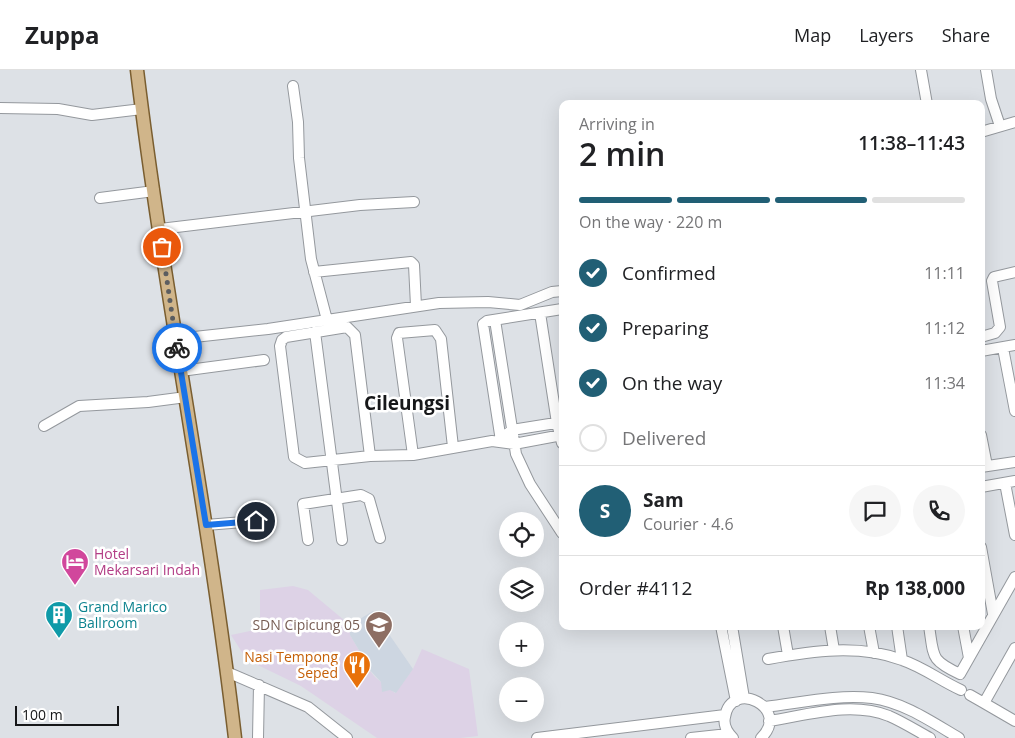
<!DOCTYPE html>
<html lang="en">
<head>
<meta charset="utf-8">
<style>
	body { margin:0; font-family:"Open Sans",sans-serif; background:#f6f6f6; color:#202124; height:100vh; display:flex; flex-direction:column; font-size:19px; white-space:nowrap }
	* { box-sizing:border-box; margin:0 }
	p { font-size:16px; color:#757577 }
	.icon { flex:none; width:28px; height:28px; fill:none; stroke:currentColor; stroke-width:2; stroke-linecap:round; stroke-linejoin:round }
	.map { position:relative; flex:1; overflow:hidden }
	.details { position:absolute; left:559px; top:30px; width:426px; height:530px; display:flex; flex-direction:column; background:#fff; border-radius:10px; box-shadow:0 5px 20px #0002 }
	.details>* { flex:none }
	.buttons { position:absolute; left:499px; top:442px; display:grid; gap:10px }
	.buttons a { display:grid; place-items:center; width:45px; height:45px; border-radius:50%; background:#fff; box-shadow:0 5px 20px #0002; font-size:25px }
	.scale { position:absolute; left:15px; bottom:12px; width:104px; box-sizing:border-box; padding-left:5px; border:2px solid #161719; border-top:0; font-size:14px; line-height:18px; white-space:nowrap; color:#161719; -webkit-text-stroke:4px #fff; paint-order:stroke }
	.pin { position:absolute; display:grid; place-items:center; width:42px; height:42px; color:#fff; margin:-21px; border:2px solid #fff; border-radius:50%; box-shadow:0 1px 5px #0007 }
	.courier { position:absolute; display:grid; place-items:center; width:50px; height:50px; margin:-25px; border:4px solid #1a73e8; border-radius:50%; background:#fff; color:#222; box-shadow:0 1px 6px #0007 }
	.head em { font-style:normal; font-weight:600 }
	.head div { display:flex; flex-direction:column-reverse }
	.head { display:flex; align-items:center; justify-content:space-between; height:85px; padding:0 20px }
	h1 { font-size:32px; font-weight:600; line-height:38px }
	.bar { display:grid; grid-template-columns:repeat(4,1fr); gap:8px 5px; align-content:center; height:60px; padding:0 20px }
	.bar i { height:6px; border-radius:4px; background:#e0e0e0 }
	.bar .current { background:#215f75 }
	.bar p { grid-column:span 4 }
	.line { display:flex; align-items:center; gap:12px; padding:0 20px; border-top:1px solid #e0e0e0 }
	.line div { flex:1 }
	.round { display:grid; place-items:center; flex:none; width:52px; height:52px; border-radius:26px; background:#f6f6f6 }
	ol { padding:0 20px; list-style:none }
	li { display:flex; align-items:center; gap:15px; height:55px }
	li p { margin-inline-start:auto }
	li .icon { padding:5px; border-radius:50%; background:#215f75; color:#fff; stroke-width:4 }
	li:last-child { color:#757577 }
	li i { width:28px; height:28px; border:2px solid #e0e0e0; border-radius:50% }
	header { display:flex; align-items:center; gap:30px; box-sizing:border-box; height:70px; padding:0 25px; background:#fff; border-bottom:1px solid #e0e0e0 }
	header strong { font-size:24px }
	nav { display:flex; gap:28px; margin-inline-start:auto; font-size:18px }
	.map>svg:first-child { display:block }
	.commercial { fill:#ddd2e6 }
	.built { fill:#cdd6e1 }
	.green { fill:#97d7b4 }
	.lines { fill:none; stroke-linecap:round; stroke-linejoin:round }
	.minor-casing { stroke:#94989d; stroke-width:12 }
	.major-casing { stroke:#7a5e30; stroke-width:15 }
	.minor { stroke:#fff; stroke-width:10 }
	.major { stroke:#d0b58a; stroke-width:12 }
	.done { stroke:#5c5e61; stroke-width:5; stroke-dasharray:0 9 }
	.route { stroke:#1a73e8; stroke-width:6 }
	.labels { text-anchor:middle; stroke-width:5; stroke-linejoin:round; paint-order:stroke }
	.hotel-label { font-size:14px; fill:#b23c85; stroke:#fff; text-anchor:start }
	.culture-label { font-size:14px; fill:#0d838f; stroke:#fff; text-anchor:start }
	.education-label { font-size:14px; fill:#785e54; stroke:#fff; text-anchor:end }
	.food-label { font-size:14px; fill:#c56008; stroke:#fff; text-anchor:end }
	.district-label { font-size:19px; font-weight:bold; fill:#161719; stroke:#fff }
</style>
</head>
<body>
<header>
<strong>Zuppa</strong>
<nav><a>Map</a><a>Layers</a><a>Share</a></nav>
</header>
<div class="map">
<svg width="1015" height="668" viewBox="0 0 1015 668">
	<rect width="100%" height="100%" fill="#dde1e6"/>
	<!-- commercial -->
	<path class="commercial" d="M 293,516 L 308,520 L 350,555 L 350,565 L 366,592 L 369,600 L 376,608 L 395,623 L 413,599 L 422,579 L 469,599 L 478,666 L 460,668 L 377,668 L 301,616 L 247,590 L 231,565 L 260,559 L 260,520 Z"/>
	<!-- built -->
	<path class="built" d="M 373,541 L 413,599 L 396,623 L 390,620 L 382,622 L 381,612 L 369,599 L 366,592 L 350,565 L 350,555 Z"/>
	<!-- green -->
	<path class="green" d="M 535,521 L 539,534 L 522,540 L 519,534 L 535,534 Z"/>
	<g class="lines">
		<defs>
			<path id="minor" d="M 921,0 L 927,34
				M 986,0 L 991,29 L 1000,56
				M 293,16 L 298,52 L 299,88 L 311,189 L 327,250
				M 0,38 L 58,39 L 92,45 L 142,39
				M 981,62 L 1015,52
				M 100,128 L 154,121
				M 160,159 L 360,135 L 414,132
				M 314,202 L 411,192 L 414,195 L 416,236
				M 540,243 L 557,353 L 562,373
				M 495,250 L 516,384 L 530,414 L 562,463
				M 347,257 L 355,265 L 370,386 L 305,393 L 294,387 L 280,276 L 282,270 L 286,267 Z
				M 315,262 L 342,470
				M 981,267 L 995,263 L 1000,257 L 992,211 L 994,207 L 1015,202
				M 176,269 L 268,259 L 439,233 L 488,232 L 520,235 L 552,222 L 562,221
				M 1003,278 L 1015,341
				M 981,281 L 1015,275
				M 181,301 L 264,290
				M 44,356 L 79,336 L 148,332 L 186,327
				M 507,364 L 512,360 L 562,352
				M 981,365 L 987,396
				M 501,371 L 483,254 L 487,251 L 562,239
				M 413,385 L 397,268 L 399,263 L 435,260 L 441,269 L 453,377
				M 370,386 L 413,385 L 492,371 L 514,374 L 562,365
				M 981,397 L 1015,392
				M 1005,413 L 1015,465
				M 981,417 L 1015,411
				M 206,455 L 256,451
				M 308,470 L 303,434 L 361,425 L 369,429 L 380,468
				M 981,477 L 993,544
				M 721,556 L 736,631
				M 732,556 L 744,628
				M 783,556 L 788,585
				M 830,556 L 834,580
				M 869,556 L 874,583
				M 897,556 L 902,590
				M 929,556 C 934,587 930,590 960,604 L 1015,507
				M 963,556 L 969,588
				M 1015,578 L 984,633 L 1015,651
				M 768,589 C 812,581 859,574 902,590 C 923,597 941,611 961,620
				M 227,602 L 308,637 L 347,668
				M 970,625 L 984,633
				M 765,637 C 800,633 837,624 872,628 C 903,632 932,652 959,668
				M 769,651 C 808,645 851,631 889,646 C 903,652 917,661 930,668
				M 258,668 L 259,615
				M 537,668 L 725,645
				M 691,668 L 728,664
				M 733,668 C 727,662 723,655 725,647 C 731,608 792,638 761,668"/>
			<path id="major" d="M 137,0 C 164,224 209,444 235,668"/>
		</defs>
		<!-- minor casing -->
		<use href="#minor" class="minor-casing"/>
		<!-- major casing -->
		<use href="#major" class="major-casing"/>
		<!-- minor -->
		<use href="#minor" class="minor"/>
		<!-- major -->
		<use href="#major" class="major"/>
	</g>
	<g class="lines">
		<!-- done -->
		<path class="done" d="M 162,177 L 177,278"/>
		<!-- route -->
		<path class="route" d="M 177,278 L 206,455 L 256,451"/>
	</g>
	<!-- icons -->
	<defs>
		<symbol id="hotel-pin" viewBox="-11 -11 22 30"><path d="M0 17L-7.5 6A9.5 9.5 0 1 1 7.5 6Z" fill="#d1479c" stroke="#fff"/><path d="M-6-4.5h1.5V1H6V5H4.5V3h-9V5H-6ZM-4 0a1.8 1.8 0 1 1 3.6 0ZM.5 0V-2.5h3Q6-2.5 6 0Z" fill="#fff"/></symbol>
		<symbol id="building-pin" viewBox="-11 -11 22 30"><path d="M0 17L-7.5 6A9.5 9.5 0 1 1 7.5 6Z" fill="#0f9aa8" stroke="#fff"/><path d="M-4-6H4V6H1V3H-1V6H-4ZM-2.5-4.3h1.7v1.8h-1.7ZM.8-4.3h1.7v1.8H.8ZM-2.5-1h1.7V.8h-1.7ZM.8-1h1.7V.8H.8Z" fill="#fff"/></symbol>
		<symbol id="school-pin" viewBox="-11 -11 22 30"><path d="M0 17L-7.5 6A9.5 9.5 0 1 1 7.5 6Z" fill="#8d6e63" stroke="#fff"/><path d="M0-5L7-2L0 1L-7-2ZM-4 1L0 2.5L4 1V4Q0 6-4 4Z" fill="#fff"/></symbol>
		<symbol id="restaurant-pin" viewBox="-11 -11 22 30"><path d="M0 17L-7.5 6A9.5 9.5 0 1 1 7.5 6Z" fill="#e8710a" stroke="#fff"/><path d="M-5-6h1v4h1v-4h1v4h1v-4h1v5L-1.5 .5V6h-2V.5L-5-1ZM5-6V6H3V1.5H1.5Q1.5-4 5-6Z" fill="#fff"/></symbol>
	</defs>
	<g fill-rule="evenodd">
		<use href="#hotel-pin" x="59" y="476" width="32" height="43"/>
		<use href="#building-pin" x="43" y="529" width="32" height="43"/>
		<use href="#school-pin" x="363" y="539" width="32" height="43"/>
		<use href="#restaurant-pin" x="341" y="579" width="32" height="43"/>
	</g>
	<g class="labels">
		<!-- hotel labels -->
		<g class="hotel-label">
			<text x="94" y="489">Hotel<tspan x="94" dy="16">Mekarsari Indah</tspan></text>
		</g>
		<!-- culture labels -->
		<g class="culture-label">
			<text x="78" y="542">Grand Marico<tspan x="78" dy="16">Ballroom</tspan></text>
		</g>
		<!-- education labels -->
		<g class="education-label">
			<text x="360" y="560">SDN Cipicung 05</text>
		</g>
		<!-- food labels -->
		<g class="food-label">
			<text x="338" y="592">Nasi Tempong<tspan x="338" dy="16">Seped</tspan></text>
		</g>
		<!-- district labels -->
		<g class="district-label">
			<text x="407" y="340">Cileungsi</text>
		</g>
	</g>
</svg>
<div class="buttons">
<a><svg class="icon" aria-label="locate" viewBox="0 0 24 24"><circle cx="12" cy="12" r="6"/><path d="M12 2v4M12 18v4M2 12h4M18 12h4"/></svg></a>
<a><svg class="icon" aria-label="layers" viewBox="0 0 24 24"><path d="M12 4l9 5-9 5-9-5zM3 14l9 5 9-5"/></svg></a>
<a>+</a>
<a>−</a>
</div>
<div class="scale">100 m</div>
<div class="pin" style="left:162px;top:177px;background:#ea580c"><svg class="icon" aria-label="bag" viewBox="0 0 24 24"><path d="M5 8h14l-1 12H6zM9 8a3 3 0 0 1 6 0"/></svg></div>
<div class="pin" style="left:256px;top:451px;background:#1f2937"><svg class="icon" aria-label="home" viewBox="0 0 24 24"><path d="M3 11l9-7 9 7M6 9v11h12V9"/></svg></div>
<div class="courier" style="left:177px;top:278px"><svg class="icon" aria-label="bike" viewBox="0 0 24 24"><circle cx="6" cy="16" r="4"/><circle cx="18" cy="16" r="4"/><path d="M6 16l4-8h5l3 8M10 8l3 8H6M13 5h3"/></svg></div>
<section class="details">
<div class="head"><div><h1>2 min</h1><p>Arriving in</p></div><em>11:38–11:43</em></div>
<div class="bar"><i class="current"></i><i class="current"></i><i class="current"></i><i></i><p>On the way · 220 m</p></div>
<ol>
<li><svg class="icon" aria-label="check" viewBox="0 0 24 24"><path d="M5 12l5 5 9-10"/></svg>Confirmed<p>11:11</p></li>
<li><svg class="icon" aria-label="check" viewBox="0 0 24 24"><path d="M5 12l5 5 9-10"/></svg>Preparing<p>11:12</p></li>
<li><svg class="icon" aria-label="check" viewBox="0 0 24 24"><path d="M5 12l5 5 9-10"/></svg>On the way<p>11:34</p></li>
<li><i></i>Delivered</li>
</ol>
<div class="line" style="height:90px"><b class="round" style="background:#215f75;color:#fff">S</b><div><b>Sam</b><p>Courier · 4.6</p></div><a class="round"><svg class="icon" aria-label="chat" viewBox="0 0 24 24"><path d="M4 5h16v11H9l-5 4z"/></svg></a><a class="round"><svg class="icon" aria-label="phone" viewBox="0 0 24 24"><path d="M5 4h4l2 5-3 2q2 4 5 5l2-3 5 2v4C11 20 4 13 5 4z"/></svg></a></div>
<div class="line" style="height:65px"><div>Order #4112</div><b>Rp 138,000</b></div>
</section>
</div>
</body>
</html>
